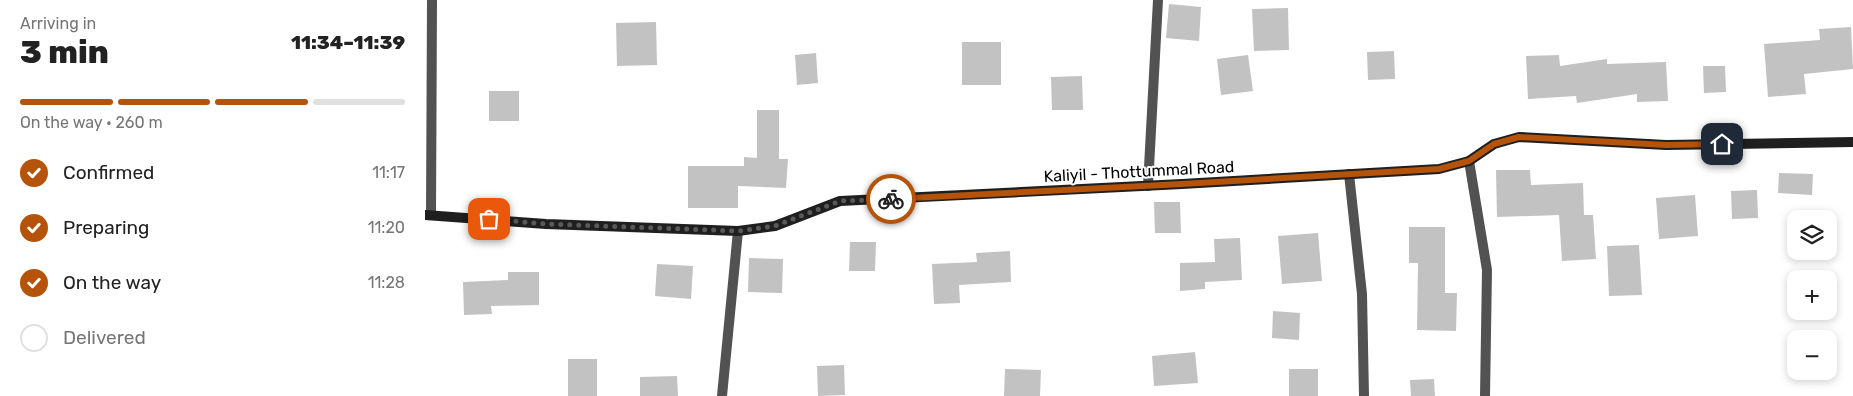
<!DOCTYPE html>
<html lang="en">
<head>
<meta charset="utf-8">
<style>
	body { margin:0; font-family:Rubik,sans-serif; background:#f6f6f6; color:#222; height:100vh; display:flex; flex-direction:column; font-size:19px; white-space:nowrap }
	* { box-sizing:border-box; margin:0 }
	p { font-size:16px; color:#767676 }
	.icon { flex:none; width:28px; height:28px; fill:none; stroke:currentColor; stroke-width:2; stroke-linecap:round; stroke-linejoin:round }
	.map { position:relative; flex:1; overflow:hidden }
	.panel { display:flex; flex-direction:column; background:#fff; width:425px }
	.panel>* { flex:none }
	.buttons { position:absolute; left:1362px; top:210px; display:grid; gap:10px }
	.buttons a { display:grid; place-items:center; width:50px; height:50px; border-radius:10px; background:#fff; box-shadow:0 2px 8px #0003; font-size:25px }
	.pin { position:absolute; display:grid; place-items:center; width:42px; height:42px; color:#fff; margin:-21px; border-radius:10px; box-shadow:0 2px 8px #0006 }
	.courier { position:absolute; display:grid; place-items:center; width:50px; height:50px; margin:-25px; border:4px solid #b45309; border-radius:50%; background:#fff; color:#222; box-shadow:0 1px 6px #0007 }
	.headline em { font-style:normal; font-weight:800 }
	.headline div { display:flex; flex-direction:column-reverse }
	.headline { display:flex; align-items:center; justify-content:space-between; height:85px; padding:0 20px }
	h1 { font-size:32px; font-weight:800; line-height:38px }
	.bar { display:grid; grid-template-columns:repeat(4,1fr); gap:8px 5px; align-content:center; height:60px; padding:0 20px }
	.bar i { height:6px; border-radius:4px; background:#e0e0e0 }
	.bar .current { background:#b45309 }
	.bar p { grid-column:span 4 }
	ol { padding:0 20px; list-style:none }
	li { display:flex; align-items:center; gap:15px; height:55px }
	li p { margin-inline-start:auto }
	li .icon { padding:5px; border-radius:50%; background:#b45309; color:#fff; stroke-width:4 }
	li:last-child { color:#767676 }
	li i { width:28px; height:28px; border:2px solid #e0e0e0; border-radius:50% }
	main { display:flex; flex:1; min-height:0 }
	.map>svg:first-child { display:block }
	.building { fill:#c2c2c2 }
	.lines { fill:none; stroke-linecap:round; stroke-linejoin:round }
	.minor { stroke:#525252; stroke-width:10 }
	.secondary { stroke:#1f1f1f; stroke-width:10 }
	.done { stroke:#595959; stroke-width:5; stroke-dasharray:0 9 }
	.route { stroke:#b45309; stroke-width:6 }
	.labels { text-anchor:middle; stroke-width:4; stroke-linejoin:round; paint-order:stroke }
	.street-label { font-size:16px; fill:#000; stroke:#fff }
</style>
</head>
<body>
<main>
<section class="panel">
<div class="headline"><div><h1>3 min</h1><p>Arriving in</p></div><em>11:34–11:39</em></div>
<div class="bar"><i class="current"></i><i class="current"></i><i class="current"></i><i></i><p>On the way · 260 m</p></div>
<ol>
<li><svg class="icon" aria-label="check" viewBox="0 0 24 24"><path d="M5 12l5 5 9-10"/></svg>Confirmed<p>11:17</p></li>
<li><svg class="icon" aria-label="check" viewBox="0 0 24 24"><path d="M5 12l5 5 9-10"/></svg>Preparing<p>11:20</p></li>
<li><svg class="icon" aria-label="check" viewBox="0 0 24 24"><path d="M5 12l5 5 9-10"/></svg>On the way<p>11:28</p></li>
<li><i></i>Delivered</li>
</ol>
</section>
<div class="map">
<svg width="1428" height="396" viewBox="0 0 1428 396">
	<rect width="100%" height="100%" fill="#fff"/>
	<!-- building -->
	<path class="building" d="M 744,4 L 776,7 L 774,41 L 741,38 Z
		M 863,8 L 864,50 L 829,51 L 827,9 Z
		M 231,22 L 232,65 L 192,66 L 191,23 Z
		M 1426,27 L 1428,69 L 1379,74 L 1381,94 L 1343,97 L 1339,44 L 1395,40 L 1394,29 Z
		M 537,42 L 576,42 L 576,85 L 537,85 Z
		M 969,51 L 970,79 L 943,80 L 942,52 Z
		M 391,53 L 393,83 L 372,85 L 370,55 Z
		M 823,55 L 828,91 L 796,95 L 792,59 Z
		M 1134,55 L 1135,66 L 1182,59 L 1182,64 L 1241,62 L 1243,101 L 1212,102 L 1212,94 L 1152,103 L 1151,96 L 1103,99 L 1101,56 Z
		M 1278,66 L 1300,66 L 1301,92 L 1279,93 Z
		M 657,76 L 658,110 L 627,110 L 626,77 Z
		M 64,91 L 94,91 L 94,121 L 64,121 Z
		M 332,110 L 354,110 L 354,159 L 363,159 L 361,188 L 313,186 L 313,208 L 263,208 L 263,166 L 319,166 L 319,157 L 332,158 Z
		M 1071,170 L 1105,170 L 1106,185 L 1158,183 L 1159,215 L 1168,215 L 1171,259 L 1137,261 L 1134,215 L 1072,217 Z
		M 1354,173 L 1388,174 L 1387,195 L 1353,193 Z
		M 1332,190 L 1333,218 L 1307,219 L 1306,191 Z
		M 1270,195 L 1273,236 L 1234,239 L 1231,198 Z
		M 729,202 L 755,202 L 756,233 L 730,233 Z
		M 984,227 L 1020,227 L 1020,293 L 1032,293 L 1031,331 L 992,330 L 993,263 L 984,263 Z
		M 893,233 L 897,281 L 857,284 L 853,236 Z
		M 815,238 L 817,280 L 780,282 L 780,289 L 755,291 L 755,263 L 790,262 L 789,239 Z
		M 425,242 L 451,242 L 450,271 L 424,271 Z
		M 1214,245 L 1217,295 L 1184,296 L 1182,246 Z
		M 585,251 L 586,282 L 534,285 L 535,303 L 509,304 L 507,264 L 552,262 L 551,253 Z
		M 324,258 L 358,259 L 357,293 L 323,292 Z
		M 232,264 L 268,266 L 266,299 L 230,296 Z
		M 83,272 L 114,272 L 114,305 L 66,306 L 67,314 L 39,315 L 38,282 L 83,280 Z
		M 848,311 L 875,313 L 874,340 L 847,338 Z
		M 770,352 L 773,383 L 729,386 L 727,356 Z
		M 143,359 L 172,359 L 172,396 L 143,396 Z
		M 419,365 L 420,395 L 393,396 L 392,366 Z
		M 580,369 L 616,370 L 615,396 L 579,396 Z
		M 864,369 L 893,369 L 893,396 L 864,396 Z
		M 252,376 L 253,396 L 215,396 L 215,377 Z
		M 1009,379 L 1010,396 L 986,396 L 985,380 Z"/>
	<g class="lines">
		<!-- minor -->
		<path class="minor" d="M 1044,161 L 1062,270 L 1060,396
			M 924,174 L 937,294 L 939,396
			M 723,186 L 733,0
			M 6,215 L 7,0
			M 297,396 L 313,231"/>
		<!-- secondary -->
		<path class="secondary" d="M 0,215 L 121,224 L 313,231 L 350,226 L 415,201 L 757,184 L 1014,169 L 1044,161 L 1069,144 L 1094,137 L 1241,145 L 1428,142"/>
	</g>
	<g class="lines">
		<!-- done -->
		<path class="done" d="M 64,219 L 121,224 L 314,231 L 350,226 L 415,201 L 466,199"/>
		<!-- route -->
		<path class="route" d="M 466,199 L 757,184 L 1014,169 L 1044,161 L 1069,144 L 1094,137 L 1241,145 L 1297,144"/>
	</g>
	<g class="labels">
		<!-- street labels -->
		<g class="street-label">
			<text transform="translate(714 171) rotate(-3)" y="6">Kaliyil - Thottummal Road</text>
		</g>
	</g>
</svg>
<div class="buttons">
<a><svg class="icon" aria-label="layers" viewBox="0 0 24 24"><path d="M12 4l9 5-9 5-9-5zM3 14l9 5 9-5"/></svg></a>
<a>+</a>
<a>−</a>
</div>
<div class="pin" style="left:64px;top:219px;background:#ea580c"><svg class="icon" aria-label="bag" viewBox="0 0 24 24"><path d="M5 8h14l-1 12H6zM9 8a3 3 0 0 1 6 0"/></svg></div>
<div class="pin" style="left:1297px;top:144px;background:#1f2937"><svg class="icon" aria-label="home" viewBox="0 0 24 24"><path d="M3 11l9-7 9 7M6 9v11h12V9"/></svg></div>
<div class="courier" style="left:466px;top:199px"><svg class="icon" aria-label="bike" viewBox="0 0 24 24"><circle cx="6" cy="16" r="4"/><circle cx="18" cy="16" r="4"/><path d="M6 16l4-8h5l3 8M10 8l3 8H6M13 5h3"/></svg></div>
</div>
</main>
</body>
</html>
